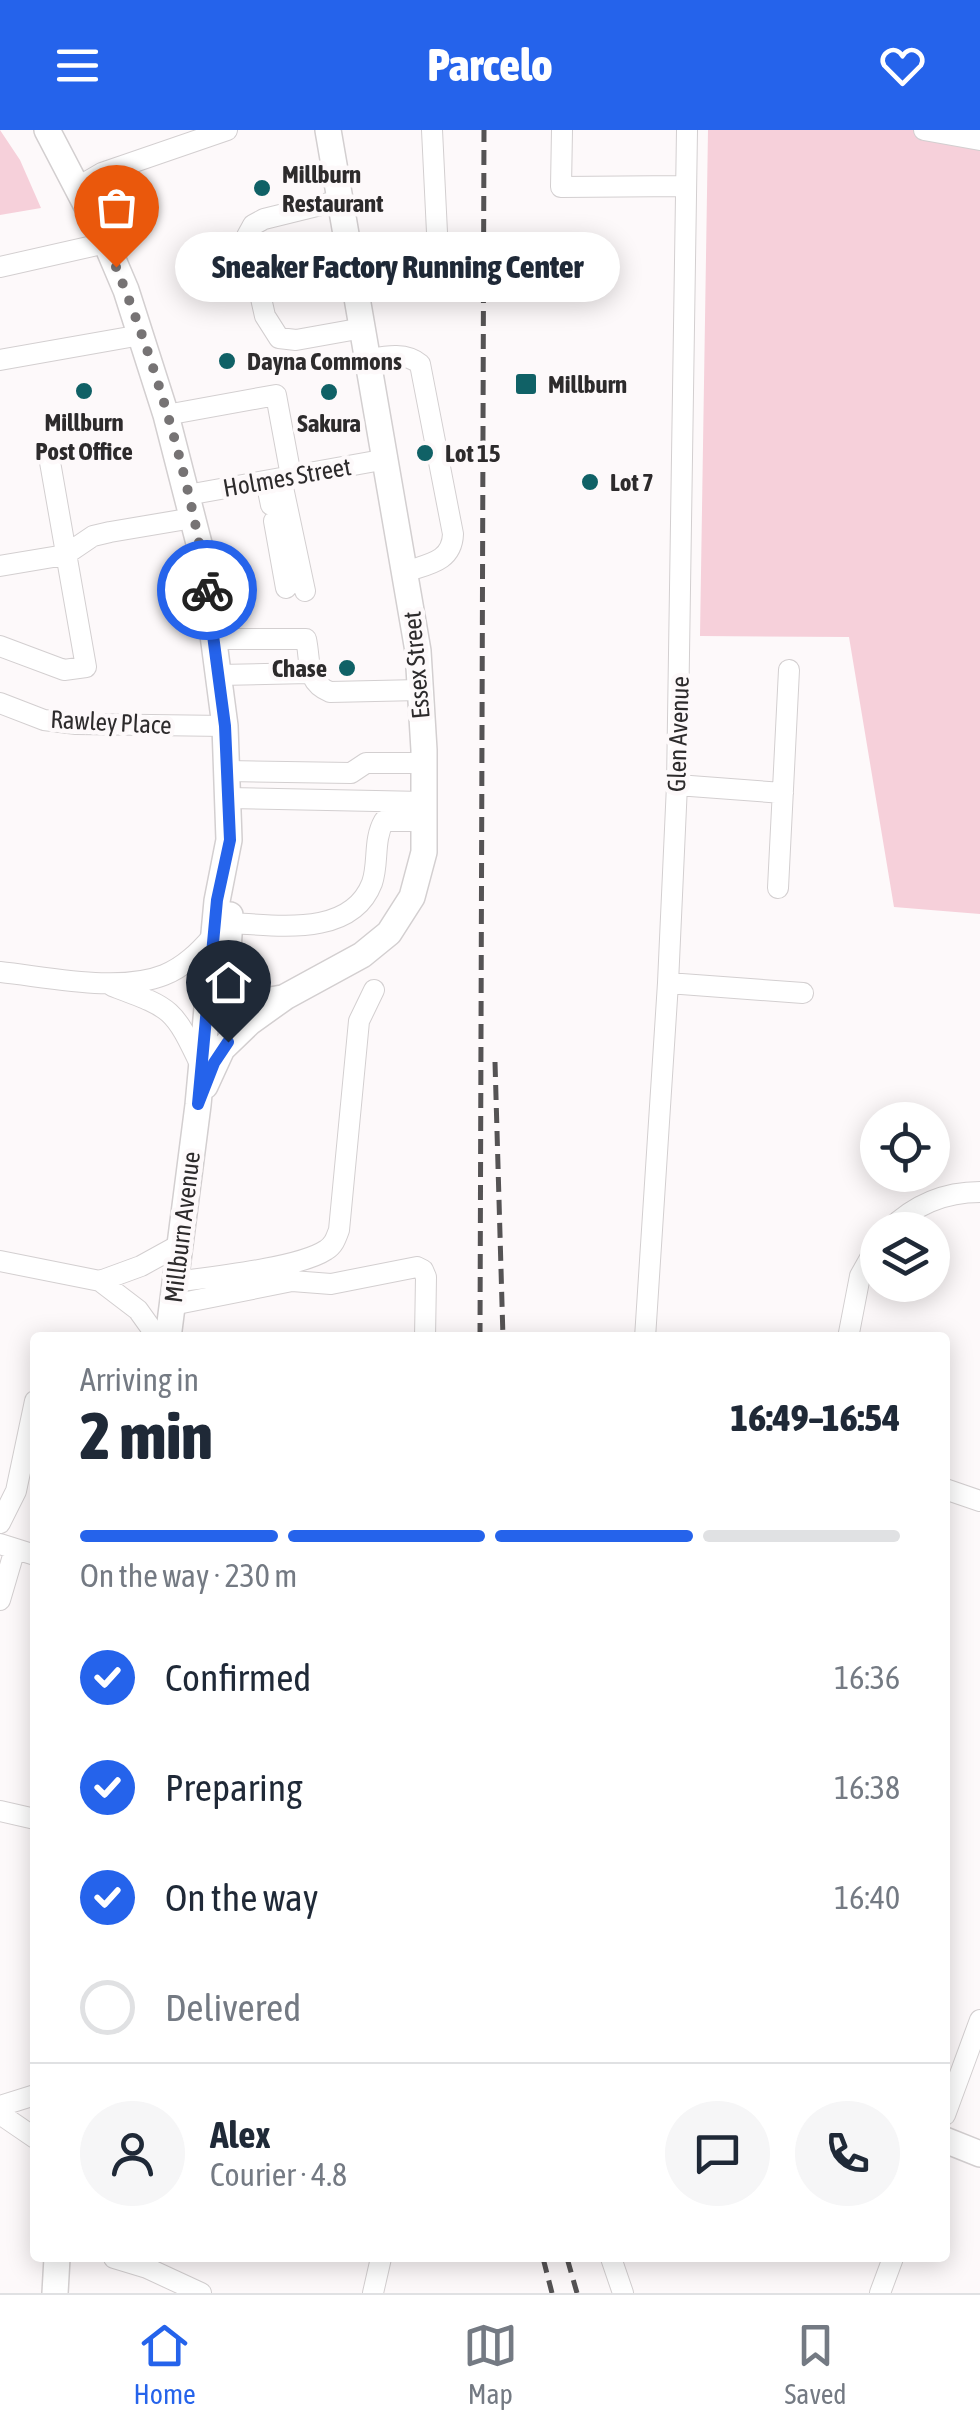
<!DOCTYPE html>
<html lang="en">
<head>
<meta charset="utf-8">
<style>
	body { margin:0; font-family:"Asap Condensed",sans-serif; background:#f6f6f7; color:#1f2937; height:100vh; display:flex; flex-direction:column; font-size:38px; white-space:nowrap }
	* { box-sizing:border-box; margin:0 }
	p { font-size:32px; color:#747a83 }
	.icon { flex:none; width:55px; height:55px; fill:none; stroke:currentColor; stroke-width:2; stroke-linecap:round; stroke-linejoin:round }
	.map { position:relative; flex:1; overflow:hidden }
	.details { position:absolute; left:30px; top:1202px; width:920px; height:930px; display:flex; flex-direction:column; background:#fff; border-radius:10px; box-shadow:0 5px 25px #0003 }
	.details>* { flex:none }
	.buttons { position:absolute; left:860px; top:972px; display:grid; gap:20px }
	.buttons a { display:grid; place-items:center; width:90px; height:90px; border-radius:50%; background:#fff; box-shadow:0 5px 25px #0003; font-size:50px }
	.pin { position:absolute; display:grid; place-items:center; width:85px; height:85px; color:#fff; margin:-102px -42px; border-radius:50% 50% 50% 0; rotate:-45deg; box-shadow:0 0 10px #0007 }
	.pin .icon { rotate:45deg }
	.courier { position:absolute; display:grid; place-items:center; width:100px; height:100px; margin:-50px; border:8px solid #2563eb; border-radius:50%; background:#fff; color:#222; box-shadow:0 2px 12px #0007 }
	.bubble { position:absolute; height:70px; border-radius:35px; background:#fff; box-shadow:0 5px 25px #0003; font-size:32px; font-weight:800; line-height:70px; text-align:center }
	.headline em { font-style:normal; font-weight:800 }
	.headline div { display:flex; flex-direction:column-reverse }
	.headline { display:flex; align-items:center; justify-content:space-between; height:170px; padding:0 50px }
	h1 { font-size:65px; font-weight:800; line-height:75px }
	.bar { display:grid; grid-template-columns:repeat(4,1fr); gap:15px 10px; align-content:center; height:120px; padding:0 50px }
	.bar i { height:12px; border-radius:8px; background:#e0e1e3 }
	.bar .on { background:#2563eb }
	.bar p { grid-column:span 4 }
	.line { display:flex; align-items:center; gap:25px; padding:0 50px; border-top:2px solid #e0e1e3 }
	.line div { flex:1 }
	.round { display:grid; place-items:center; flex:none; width:105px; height:105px; border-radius:52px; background:#f6f6f7 }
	ol { padding:0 50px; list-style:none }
	li { display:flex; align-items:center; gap:30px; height:110px }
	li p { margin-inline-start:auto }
	li .icon { padding:10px; border-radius:50%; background:#2563eb; color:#fff; stroke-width:4 }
	li:last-child { color:#747a83 }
	li i { width:55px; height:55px; border:5px solid #e0e1e3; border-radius:50% }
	header { display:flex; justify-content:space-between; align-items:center; height:130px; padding:0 50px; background:#2563eb; color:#fff; font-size:45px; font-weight:800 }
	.dock { display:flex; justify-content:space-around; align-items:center; height:140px; border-top:2px solid #e0e1e3; background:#fff; font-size:28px; color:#747a83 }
	.dock a { display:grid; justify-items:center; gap:5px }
	.dock .on { color:#2563eb }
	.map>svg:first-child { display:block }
	.green { fill:#f6d0da }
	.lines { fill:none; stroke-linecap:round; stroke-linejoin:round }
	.minor-casing { stroke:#d3cfd0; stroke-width:22 }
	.major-casing { stroke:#d3cfd0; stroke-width:28 }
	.minor { stroke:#fff; stroke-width:20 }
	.major { stroke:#fff; stroke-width:25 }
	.rail { stroke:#555354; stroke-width:5; stroke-dasharray:15 8; stroke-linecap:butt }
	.done { stroke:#767374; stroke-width:10; stroke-dasharray:0 18 }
	.route { stroke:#2563eb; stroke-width:12 }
	.poi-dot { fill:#106166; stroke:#fdf9fa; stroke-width:4 }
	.labels { text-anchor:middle; stroke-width:9; stroke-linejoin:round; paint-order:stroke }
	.poi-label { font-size:25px; font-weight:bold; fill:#2d2b2c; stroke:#fdf9fa; text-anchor:start }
	.street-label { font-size:25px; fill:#2d2b2c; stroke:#fdf9fa }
</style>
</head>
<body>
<header><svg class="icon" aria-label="menu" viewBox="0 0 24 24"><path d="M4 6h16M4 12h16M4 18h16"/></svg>Parcelo<svg class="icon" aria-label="heart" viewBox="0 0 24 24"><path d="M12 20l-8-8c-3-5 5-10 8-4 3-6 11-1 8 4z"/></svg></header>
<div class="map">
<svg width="980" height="2163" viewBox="0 0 980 2163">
	<rect width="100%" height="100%" fill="#fdf9fa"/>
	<!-- green -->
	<path class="green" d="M 0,0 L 20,30 L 41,78 L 0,85 Z
		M 708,0 L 980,0 L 980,784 L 894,777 L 849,507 L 700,506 Z"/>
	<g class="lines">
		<defs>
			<path id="minor" d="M 562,0 L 561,57 L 685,56
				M 924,0 L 980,10
				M 78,57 L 102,43 L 227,0
				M 341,70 L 264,89 L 253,95 L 247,106 L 265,186 L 279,208 L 296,210 L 363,198
				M 0,137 L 106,113
				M 356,153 L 427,143 L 435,136 L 438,123 L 432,0
				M 369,229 C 386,226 406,222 420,234 L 453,404 C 452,432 428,434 405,442
				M 0,230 L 141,205
				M 166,285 L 276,265 L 291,346
				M 281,348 L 305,461
				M 266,351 L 271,375
				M 187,365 L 387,329
				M 274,391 L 286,458
				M 0,436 L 65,425 L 93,406 L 110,402 L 193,388
				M 214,509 L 306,509 C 311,532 305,552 330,562 L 420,560
				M 0,516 L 64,540 L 86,537 L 50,332
				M 219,545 L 309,543
				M 0,573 L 44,590 L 76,594 L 225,596
				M 227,641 L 351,643 L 366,633 L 424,633
				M 677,655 L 783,663
				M 228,668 L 424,672
				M 778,758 L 789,540
				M 230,793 C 276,795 351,808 372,753 C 379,733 373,710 384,691 L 424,691
				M 0,842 C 48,847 119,863 164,845 C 184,837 199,822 213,806
				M 668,853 L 803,863
				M 112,856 C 171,878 173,877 200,934
				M 889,1100 C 914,1075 945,1062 980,1062
				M 0,1131 L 100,1151 L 141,1136 L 181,1114
				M 100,1151 L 138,1180 L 158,1208
				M 175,1152 C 211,1147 299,1138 326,1120 C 334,1115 336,1108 339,1100 L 359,891 L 374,860
				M 172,1175 L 292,1151 L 331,1154 L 417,1137 L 423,1140 L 426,1147 L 425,1208
				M 645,1208 L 668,853 L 677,655 L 687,0
				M 848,1208 L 860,1146 L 878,1114
				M 945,1359 L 980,1371
				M 0,1393 L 16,1361 L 35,1271
				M 0,1414 L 35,1425
				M 0,1470 L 15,1419
				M 0,1681 L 35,1689
				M 0,1976 L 35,1965
				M 0,1984 L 35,2008
				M 945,1985 L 980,1890
				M 114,2128 L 147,2138 L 201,2163
				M 611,2128 L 623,2163
				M 373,2163 L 381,2128
				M 880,2163 L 893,2128"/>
			<path id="major" d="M 47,0 L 106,113 L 126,160 L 166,285 L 203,429 L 225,596 L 229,710 L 217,771 L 198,975 L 168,1208
				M 230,785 C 229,834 213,882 282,868
				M 205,956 L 222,919 L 250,892 L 285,867 L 362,825 L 389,803 L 412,767 L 424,722 L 424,620 L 418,521 L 328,0
				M 945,2010 L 980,2024
				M 55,2163 L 57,2128"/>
		</defs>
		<!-- minor casing -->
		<use href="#minor" class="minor-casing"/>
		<!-- major casing -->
		<use href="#major" class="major-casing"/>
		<!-- minor -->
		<use href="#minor" class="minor"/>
		<!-- major -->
		<use href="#major" class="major"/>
		<!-- rail -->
		<path class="rail" d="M 495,932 L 503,1208
			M 480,1208 L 484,0
			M 543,2128 L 552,2163
			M 567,2128 L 577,2163"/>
	</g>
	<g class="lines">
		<!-- done -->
		<path class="done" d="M 116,137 C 156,234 192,356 207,460"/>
		<!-- route -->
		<path class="route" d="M 207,460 L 225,596 L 230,710 L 217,770 L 198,974 L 214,933 L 228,912"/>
	</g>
	<!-- markers -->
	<g class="poi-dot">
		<circle cx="262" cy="58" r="10"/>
		<circle cx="227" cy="231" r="10"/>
		<rect x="514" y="242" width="24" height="24" rx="5"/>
		<circle cx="84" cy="261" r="10"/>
		<circle cx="329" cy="262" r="10"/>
		<circle cx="425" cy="323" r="10"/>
		<circle cx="590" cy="352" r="10"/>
		<circle cx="347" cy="538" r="10"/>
	</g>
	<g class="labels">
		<!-- poi labels -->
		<g class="poi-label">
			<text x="282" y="53">Millburn<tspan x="282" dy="29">Restaurant</tspan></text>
			<text x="247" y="240">Dayna Commons</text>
			<text x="548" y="263">Millburn</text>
			<text x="84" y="301" text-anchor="middle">Millburn<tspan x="84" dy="29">Post Office</tspan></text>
			<text x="329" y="302" text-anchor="middle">Sakura</text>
			<text x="445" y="332">Lot 15</text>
			<text x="610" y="361">Lot 7</text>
			<text x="327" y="547" text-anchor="end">Chase</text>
		</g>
		<!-- street labels -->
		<g class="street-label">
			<text transform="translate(287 347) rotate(-10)" y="9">Holmes Street</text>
			<text transform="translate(416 535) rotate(-95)" y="9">Essex Street</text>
			<text transform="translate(111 592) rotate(3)" y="9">Rawley Place</text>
			<text transform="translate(678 604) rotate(-88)" y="9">Glen Avenue</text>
			<text transform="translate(182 1097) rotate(-83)" y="9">Millburn Avenue</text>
		</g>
	</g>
</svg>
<div class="buttons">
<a><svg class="icon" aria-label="locate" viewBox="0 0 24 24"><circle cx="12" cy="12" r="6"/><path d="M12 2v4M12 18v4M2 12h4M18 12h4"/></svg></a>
<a><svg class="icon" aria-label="layers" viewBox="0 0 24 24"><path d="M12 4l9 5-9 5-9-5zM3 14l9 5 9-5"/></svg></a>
</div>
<div class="pin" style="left:116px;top:137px;background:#ea580c"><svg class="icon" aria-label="bag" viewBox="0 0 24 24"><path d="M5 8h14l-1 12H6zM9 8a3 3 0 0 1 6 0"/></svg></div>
<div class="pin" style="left:228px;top:912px;background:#1f2937"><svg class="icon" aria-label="home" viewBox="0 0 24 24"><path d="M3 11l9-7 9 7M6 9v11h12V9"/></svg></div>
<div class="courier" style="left:207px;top:460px"><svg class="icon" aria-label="bike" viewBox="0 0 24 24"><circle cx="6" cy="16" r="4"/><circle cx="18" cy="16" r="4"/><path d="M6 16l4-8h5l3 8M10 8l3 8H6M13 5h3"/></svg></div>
<div class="bubble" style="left:175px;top:102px;width:445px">Sneaker Factory Running Center</div>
<section class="details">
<div class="headline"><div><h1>2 min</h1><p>Arriving in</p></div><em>16:49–16:54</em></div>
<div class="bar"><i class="on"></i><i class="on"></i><i class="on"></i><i></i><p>On the way · 230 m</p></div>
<ol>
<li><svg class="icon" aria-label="check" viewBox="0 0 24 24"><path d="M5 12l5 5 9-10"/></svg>Confirmed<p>16:36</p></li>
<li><svg class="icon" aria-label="check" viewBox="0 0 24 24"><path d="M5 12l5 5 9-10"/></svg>Preparing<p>16:38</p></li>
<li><svg class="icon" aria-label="check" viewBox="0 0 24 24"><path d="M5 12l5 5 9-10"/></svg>On the way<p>16:40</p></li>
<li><i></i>Delivered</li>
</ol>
<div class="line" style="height:180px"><a class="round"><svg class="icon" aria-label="person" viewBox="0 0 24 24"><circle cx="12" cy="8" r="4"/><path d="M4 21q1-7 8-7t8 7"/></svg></a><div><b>Alex</b><p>Courier · 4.8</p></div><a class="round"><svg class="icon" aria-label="chat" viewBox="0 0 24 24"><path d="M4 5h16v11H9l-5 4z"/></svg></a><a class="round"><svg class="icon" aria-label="phone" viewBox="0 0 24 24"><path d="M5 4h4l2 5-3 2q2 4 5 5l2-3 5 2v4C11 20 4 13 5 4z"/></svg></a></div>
</section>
</div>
<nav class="dock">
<a class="on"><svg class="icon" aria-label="home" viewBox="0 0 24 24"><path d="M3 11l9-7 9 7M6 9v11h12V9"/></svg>Home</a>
<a><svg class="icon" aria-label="map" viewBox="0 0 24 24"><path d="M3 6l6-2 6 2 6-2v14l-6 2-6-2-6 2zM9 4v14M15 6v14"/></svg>Map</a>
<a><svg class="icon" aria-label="saved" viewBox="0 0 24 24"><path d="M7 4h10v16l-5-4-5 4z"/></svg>Saved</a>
</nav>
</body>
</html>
